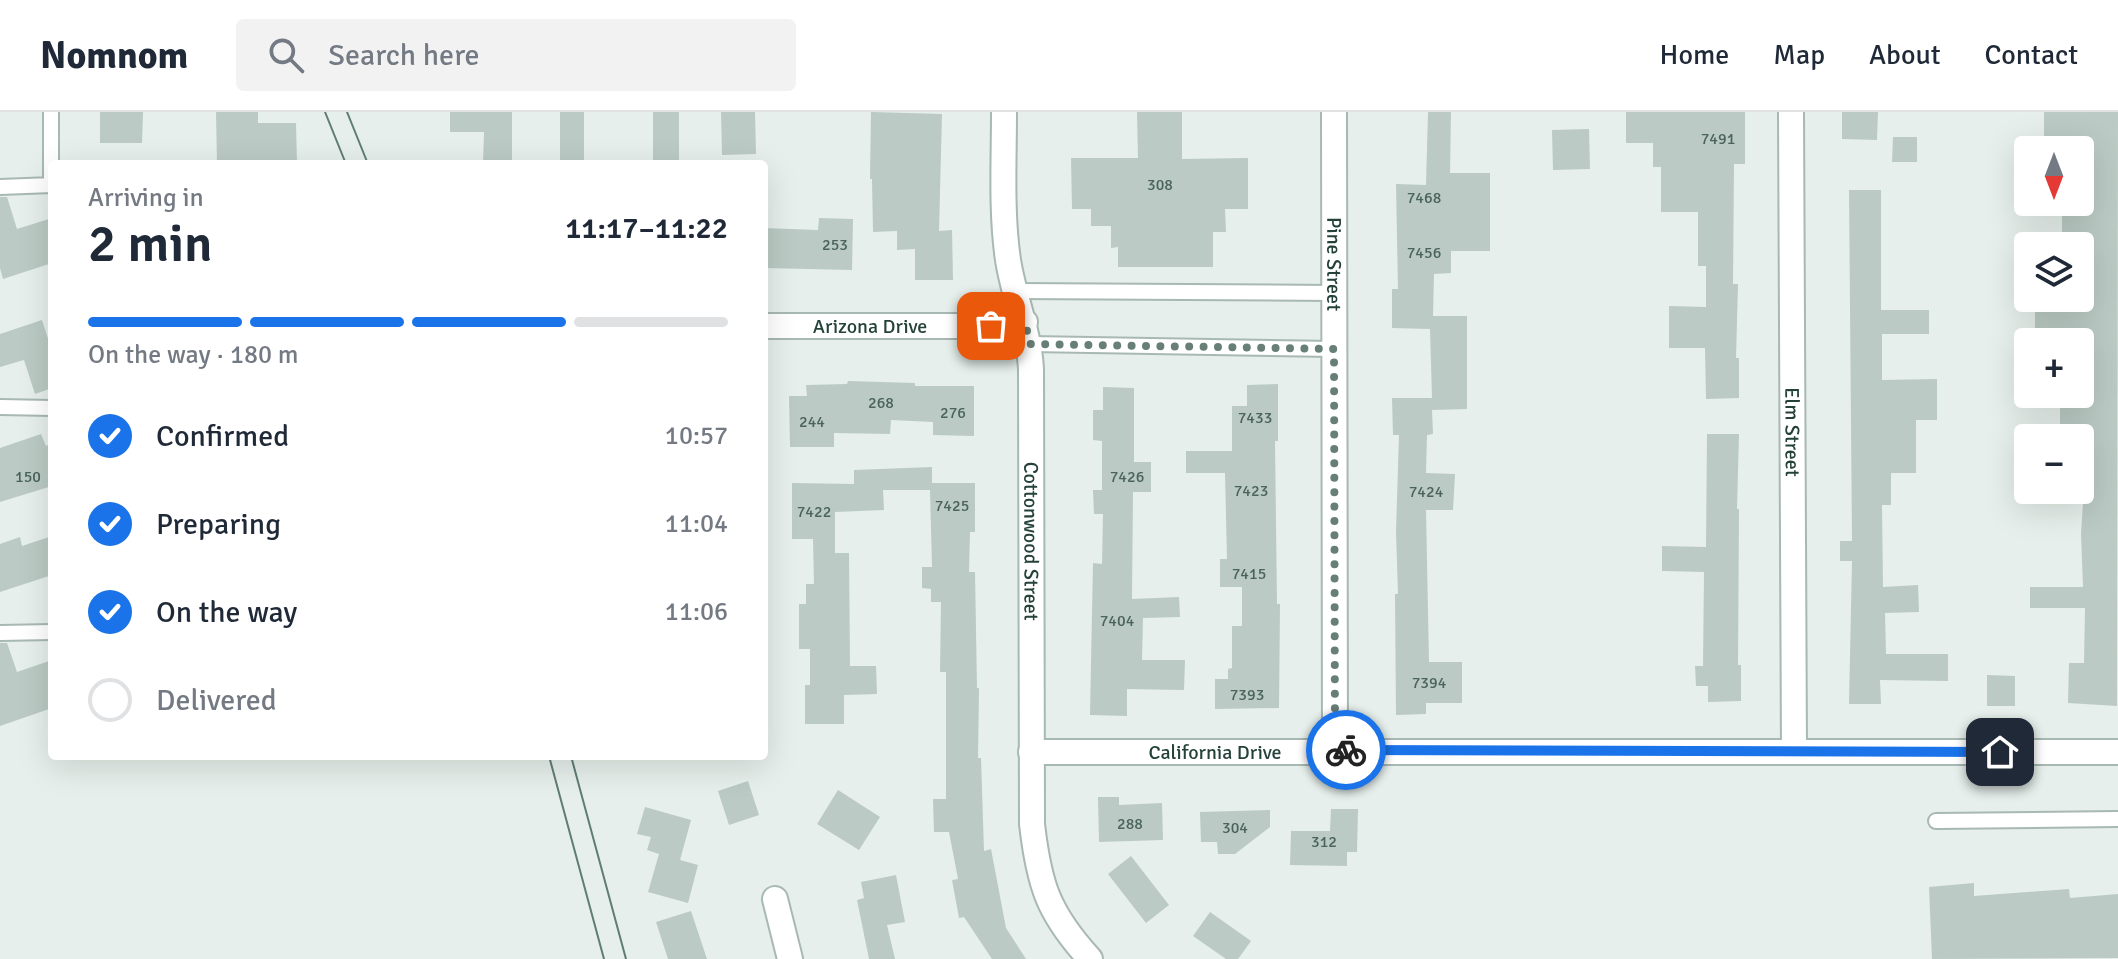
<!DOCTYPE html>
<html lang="en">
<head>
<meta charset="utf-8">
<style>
	body { margin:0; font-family:Signika,sans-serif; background:#f2f2f3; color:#1f2937; height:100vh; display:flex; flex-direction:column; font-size:30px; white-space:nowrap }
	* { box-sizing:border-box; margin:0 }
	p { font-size:26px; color:#747a83 }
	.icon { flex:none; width:44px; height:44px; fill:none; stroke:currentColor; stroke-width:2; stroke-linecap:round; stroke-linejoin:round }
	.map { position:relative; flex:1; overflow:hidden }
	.panel { position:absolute; left:48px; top:48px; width:720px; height:600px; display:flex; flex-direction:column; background:#fff; border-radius:8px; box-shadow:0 8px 32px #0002 }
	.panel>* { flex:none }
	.needle { width:52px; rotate:180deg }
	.fabs { position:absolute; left:2014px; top:24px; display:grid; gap:16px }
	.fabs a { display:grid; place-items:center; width:80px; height:80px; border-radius:8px; background:#fff; box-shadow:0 8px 32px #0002; font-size:40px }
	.pin { position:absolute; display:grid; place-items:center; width:68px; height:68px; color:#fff; margin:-34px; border-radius:16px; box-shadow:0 4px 12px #0006 }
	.courier { position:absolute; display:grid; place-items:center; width:80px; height:80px; margin:-40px; border:6px solid #1a73e8; border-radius:50%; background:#fff; color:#222; box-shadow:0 2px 10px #0007 }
	.overview em { font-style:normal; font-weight:600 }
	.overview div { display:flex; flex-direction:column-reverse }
	.overview { display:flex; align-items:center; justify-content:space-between; height:136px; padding:0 40px }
	h1 { font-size:52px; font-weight:600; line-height:60px }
	.bar { display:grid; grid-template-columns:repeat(4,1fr); gap:12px 8px; align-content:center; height:96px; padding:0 40px }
	.bar i { height:10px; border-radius:6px; background:#e0e1e3 }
	.bar .selected { background:#1a73e8 }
	.bar p { grid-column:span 4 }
	ol { padding:0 40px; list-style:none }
	li { display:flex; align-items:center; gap:24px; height:88px }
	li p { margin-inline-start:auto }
	li .icon { padding:8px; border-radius:50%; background:#1a73e8; color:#fff; stroke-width:4 }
	li:last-child { color:#747a83 }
	li i { width:44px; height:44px; border:4px solid #e0e1e3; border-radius:50% }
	header { display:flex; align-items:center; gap:48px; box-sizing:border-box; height:112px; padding:0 40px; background:#fff; border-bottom:2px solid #e0e1e3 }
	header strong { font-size:38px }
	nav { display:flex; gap:44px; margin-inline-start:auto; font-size:28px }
	.search { width:560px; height:72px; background:#f2f2f3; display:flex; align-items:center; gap:20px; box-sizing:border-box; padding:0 28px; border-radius:8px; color:#747a83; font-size:30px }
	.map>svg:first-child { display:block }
	.building { fill:#bbcac4 }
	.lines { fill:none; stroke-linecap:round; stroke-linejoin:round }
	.service-casing { stroke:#a8b8b2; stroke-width:18 }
	.minor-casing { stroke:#a8b8b2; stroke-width:28 }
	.service { stroke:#fff; stroke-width:14 }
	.minor { stroke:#fff; stroke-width:24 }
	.tram { stroke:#5f7d75; stroke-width:2 }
	.done { stroke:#687f78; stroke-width:8; stroke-dasharray:0 14.4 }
	.route { stroke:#1a73e8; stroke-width:10 }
	.labels { text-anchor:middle; stroke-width:6; stroke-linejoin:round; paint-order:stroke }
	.number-label { font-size:16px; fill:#4a645c }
	.street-label { font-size:20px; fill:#24423a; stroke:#f7fbf9 }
</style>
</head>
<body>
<header>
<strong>Nomnom</strong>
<div class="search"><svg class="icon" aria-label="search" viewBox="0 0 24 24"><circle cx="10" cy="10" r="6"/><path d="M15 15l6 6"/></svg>Search here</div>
<nav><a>Home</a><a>Map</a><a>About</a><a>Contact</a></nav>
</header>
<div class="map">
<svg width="2118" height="847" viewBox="0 0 2118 847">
	<rect width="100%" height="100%" fill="#e6efeb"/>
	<!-- building -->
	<path class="building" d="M 100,0 L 143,0 L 142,31 L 100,31 Z
		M 216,0 L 258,0 L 258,11 L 296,11 L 297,52 L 217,52 Z
		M 450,0 L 512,0 L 512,52 L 483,52 L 484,20 L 450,20 Z
		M 560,0 L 584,0 L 584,51 L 560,51 Z
		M 653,0 L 679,0 L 679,52 L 653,52 Z
		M 721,0 L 755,0 L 756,42 L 722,43 Z
		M 871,0 L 942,2 L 939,119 L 952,118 L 953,168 L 915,168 L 915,137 L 897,138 L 897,119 L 873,120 L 872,67 L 870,67 Z
		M 1137,0 L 1182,0 L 1182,47 L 1248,46 L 1248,97 L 1225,97 L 1226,120 L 1213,120 L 1213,155 L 1118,155 L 1118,135 L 1111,136 L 1111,114 L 1091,114 L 1091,97 L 1072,97 L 1071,46 L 1138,46 Z
		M 1428,0 L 1451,0 L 1450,61 L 1490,61 L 1490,139 L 1451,139 L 1451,161 L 1434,162 L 1433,204 L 1467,204 L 1467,297 L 1432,298 L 1433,322 L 1427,323 L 1426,361 L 1455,362 L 1453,398 L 1426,398 L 1429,550 L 1462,550 L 1462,591 L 1426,591 L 1426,602 L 1396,603 L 1395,482 L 1398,482 L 1396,420 L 1399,323 L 1393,323 L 1392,286 L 1432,286 L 1430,217 L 1392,216 L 1392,177 L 1398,177 L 1396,72 L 1426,73 Z
		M 1626,0 L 1745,0 L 1745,52 L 1734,52 L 1733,172 L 1738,172 L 1736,246 L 1739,246 L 1739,286 L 1706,287 L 1705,236 L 1669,236 L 1669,194 L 1706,195 L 1706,154 L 1698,154 L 1698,100 L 1661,100 L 1661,55 L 1653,55 L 1653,31 L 1626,31 Z
		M 1842,0 L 1878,0 L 1877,28 L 1842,27 Z
		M 2044,0 L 2118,0 L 2117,594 L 2068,591 L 2069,551 L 2084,551 L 2085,496 L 2030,496 L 2030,475 L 2083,475 L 2081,422 L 2084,375 L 2080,375 L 2080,323 L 2060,323 L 2060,282 L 2082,282 L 2084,223 L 2035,223 L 2035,197 L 2080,197 L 2080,134 L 2062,134 L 2062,90 L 2080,90 L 2080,38 L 2044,38 Z
		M 1589,17 L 1590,57 L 1553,58 L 1552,18 Z
		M 1893,25 L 1917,25 L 1917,50 L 1892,50 Z
		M 1849,78 L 1881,78 L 1881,198 L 1929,198 L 1929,222 L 1882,222 L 1882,268 L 1937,267 L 1937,308 L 1916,308 L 1916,361 L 1891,361 L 1891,393 L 1882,393 L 1883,475 L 1918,473 L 1919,500 L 1885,501 L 1886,542 L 1948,542 L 1948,569 L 1880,568 L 1881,592 L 1849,592 L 1852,449 L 1840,449 L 1840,429 L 1852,429 Z
		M 0,85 L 7,85 L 17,117 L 52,106 L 52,151 L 3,167 L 0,156 Z
		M 819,106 L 853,107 L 852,158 L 764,156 L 764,116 L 818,118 Z
		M 42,208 L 52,239 L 52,276 L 35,282 L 24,248 L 0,255 L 0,222 Z
		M 848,269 L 915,271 L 915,274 L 974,274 L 974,324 L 933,323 L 933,310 L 891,308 L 890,322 L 834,321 L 834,335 L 790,335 L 789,284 L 807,284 L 806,273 L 847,272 Z
		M 1278,272 L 1278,329 L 1275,329 L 1277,492 L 1280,492 L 1279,596 L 1215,597 L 1215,567 L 1228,567 L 1228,557 L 1232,556 L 1232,514 L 1242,514 L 1242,475 L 1220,475 L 1220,447 L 1227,447 L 1225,361 L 1186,361 L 1186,339 L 1232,339 L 1232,294 L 1247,294 L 1247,273 Z
		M 1103,275 L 1134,276 L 1134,350 L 1151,350 L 1151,380 L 1133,380 L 1132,487 L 1179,485 L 1180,505 L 1143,506 L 1142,548 L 1185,548 L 1184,578 L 1127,577 L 1127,604 L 1090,603 L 1093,451 L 1102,452 L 1103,402 L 1094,402 L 1093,378 L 1102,378 L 1102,329 L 1093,328 L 1093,298 L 1103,298 Z
		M 41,322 L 46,334 L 52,331 L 52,374 L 0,390 L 0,336 Z
		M 1707,322 L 1739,322 L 1737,397 L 1739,397 L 1738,553 L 1741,553 L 1741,589 L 1708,590 L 1708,574 L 1696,574 L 1695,554 L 1703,554 L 1704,460 L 1662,459 L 1662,434 L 1706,435 Z
		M 932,355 L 932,371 L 975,371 L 975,420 L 970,420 L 969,460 L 975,460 L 977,576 L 979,576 L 978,646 L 981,646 L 984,739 L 991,737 L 1006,816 L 1026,847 L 992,847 L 964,805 L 959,806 L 952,768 L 958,767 L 949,720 L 934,720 L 933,687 L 946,687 L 946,560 L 940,560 L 941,490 L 931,490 L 931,477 L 922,476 L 922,455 L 932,455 L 930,378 L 883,378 L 884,398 L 835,400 L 835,441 L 849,441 L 850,554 L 876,554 L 877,582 L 844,583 L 844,612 L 805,612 L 805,573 L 810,573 L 810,537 L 799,537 L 799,492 L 806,492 L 806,472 L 814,472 L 813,427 L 792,427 L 792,371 L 854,372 L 854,358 Z
		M 52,424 L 52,463 L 0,480 L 0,432 L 20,425 L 22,434 Z
		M 0,531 L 7,531 L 17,560 L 52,548 L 52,596 L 0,614 Z
		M 1987,563 L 2015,564 L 2015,594 L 1987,594 Z
		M 748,669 L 759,703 L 729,713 L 718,679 Z
		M 838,678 L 880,705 L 859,738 L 817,712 Z
		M 1098,685 L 1119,685 L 1119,693 L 1162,691 L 1163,728 L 1099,730 Z
		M 645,695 L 691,708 L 680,748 L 698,753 L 688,791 L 648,780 L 659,742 L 647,738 L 651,725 L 637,722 Z
		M 1331,697 L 1358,697 L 1357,740 L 1347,740 L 1347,754 L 1290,753 L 1291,719 L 1330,719 Z
		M 1270,698 L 1270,715 L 1235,742 L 1218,742 L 1217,730 L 1201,730 L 1200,700 Z
		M 1131,744 L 1169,793 L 1146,811 L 1108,762 Z
		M 896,763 L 905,810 L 887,813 L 895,847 L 869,847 L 857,788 L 864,786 L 861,770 Z
		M 1974,771 L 1974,784 L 2069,777 L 2070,786 L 2118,782 L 2118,846 L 1932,847 L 1929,775 Z
		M 691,799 L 707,847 L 668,847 L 656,810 Z
		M 1210,800 L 1251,829 L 1238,847 L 1226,847 L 1193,824 Z"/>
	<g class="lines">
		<defs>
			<path id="service" d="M 51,73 L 51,0
				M 0,75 L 52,73
				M 1015,179 L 1334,181
				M 1030,232 L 1334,237
				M 0,295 L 52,296
				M 0,521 L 52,520
				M 1936,709 L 2118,707"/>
			<g id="minor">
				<path id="s1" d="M 1004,0 C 1004,49 1001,100 1008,148 C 1014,186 1029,219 1031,257 L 1032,712 C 1039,773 1048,801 1090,847"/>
				<path id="s2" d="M 1334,0 L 1335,638"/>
				<path id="s3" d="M 1791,0 L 1794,640"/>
				<path id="s4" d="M 764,214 L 991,214 L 1025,210"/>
				<path id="s5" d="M 1031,640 L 2118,640"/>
				<path d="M 775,787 L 790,847"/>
			</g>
		</defs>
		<!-- service casing -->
		<use href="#service" class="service-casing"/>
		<!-- minor casing -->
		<use href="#minor" class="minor-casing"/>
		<!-- service -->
		<use href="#service" class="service"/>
		<!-- minor -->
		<use href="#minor" class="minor"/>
		<!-- tram -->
		<path class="tram" d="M 325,0 L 346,52
			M 347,0 L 368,52
			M 549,644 L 604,847
			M 571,644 L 626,847"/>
	</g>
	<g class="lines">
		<!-- done -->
		<path class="done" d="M 991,214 L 1025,210 L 1030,232 L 1334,237 L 1335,638 L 1346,638"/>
		<!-- route -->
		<path class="route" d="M 1346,638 L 2000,640"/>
	</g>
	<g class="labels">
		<!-- number labels -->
		<g class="number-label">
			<text x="1718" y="32">7491</text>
			<text x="1160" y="78">308</text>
			<text x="1424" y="91">7468</text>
			<text x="835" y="138">253</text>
			<text x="1424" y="146">7456</text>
			<text x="881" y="296">268</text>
			<text x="953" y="306">276</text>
			<text x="1255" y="311">7433</text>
			<text x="812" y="315">244</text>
			<text x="28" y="370">150</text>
			<text x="1127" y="370">7426</text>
			<text x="1251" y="384">7423</text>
			<text x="1426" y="385">7424</text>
			<text x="952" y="399">7425</text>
			<text x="814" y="405">7422</text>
			<text x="1249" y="467">7415</text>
			<text x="1117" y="514">7404</text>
			<text x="1429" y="576">7394</text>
			<text x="1247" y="588">7393</text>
			<text x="1130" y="717">288</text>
			<text x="1235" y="721">304</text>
			<text x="1324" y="735">312</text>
		</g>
		<!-- street labels -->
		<g class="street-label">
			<text dy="7" stroke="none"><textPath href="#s2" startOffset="152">Pine Street</textPath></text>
			<text dy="7" stroke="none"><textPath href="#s4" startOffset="106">Arizona Drive</textPath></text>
			<text dy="7" stroke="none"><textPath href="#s3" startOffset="320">Elm Street</textPath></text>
			<text dy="7" stroke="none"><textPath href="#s1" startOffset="432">Cottonwood Street</textPath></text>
			<text dy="7" stroke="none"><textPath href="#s5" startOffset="184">California Drive</textPath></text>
		</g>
	</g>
</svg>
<div class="fabs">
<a><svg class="needle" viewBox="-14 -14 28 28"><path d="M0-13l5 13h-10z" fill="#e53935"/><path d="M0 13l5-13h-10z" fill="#747a83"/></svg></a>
<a><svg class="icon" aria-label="layers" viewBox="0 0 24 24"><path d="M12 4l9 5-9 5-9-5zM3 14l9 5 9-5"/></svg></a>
<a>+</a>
<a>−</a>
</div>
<div class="pin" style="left:991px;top:214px;background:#ea580c"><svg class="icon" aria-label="bag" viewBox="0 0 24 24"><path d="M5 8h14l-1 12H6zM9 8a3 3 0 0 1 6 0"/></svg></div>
<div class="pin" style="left:2000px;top:640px;background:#1f2937"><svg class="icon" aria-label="home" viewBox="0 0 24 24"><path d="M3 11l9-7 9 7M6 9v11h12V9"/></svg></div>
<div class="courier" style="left:1346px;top:638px"><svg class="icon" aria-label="bike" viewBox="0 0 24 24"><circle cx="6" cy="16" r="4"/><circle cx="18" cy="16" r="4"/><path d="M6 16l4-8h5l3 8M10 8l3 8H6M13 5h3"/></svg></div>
<section class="panel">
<div class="overview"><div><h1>2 min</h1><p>Arriving in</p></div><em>11:17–11:22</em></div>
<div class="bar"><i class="selected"></i><i class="selected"></i><i class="selected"></i><i></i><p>On the way · 180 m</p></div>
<ol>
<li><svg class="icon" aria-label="check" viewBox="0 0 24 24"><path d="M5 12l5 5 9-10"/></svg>Confirmed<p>10:57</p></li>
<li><svg class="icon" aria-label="check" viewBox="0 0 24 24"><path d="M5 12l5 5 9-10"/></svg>Preparing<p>11:04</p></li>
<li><svg class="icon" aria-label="check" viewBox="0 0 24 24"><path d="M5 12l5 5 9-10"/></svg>On the way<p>11:06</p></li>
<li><i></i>Delivered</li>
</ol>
</section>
</div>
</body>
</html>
